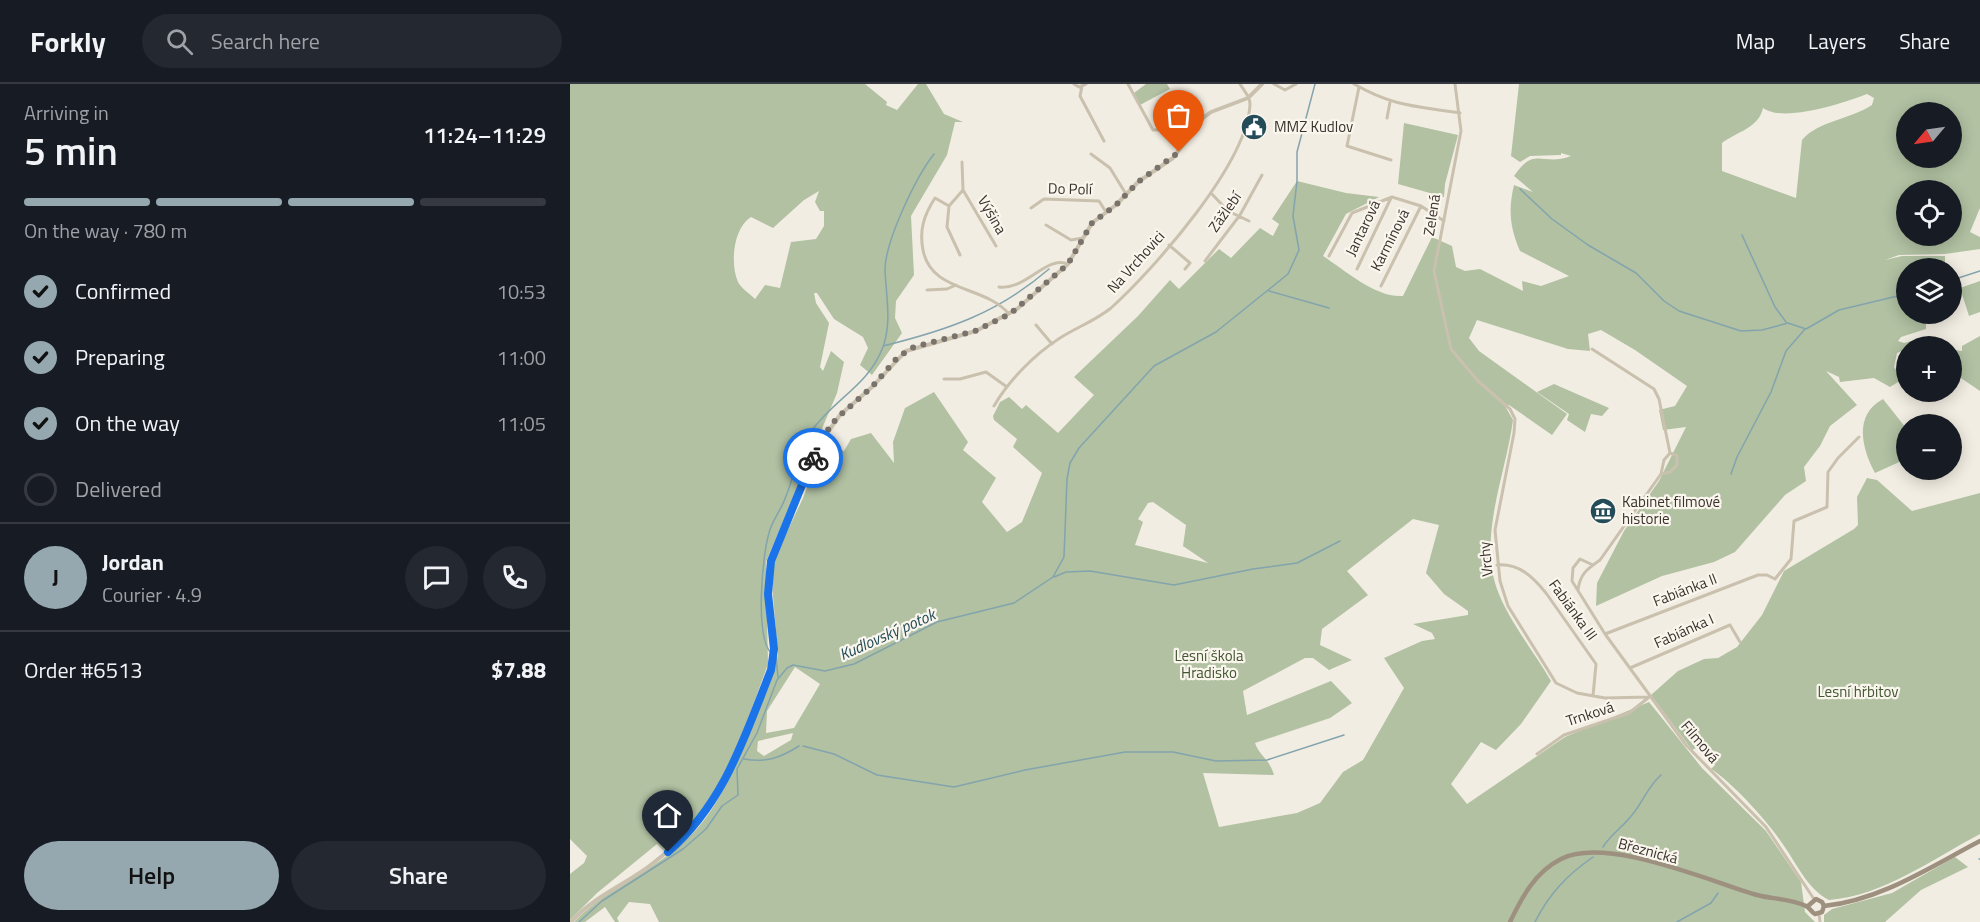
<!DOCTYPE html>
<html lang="en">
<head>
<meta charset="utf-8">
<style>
	body { margin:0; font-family:"Titillium Web",sans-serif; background:#242831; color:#f1f3f6; height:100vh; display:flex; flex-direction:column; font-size:22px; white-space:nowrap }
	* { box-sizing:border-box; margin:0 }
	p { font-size:20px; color:#9ea1a6 }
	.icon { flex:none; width:33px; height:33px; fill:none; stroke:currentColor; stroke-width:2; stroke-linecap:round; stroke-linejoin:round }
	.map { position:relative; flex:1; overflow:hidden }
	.side { display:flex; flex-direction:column; background:#171b24; width:570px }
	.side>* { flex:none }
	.needle { width:39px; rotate:241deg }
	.controls { position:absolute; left:1326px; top:18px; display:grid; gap:12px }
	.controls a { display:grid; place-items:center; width:66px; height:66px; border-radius:50%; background:#171b24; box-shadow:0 3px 15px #0003; font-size:30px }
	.pin { position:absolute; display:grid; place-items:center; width:51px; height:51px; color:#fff; margin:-62px -26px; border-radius:50% 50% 50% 0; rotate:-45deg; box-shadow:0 0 6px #0007 }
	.pin .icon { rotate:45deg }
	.courier { position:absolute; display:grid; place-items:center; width:60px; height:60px; margin:-30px; border:4px solid #1a73e8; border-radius:50%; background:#fff; color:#222; box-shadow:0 2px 8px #0007 }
	.overview em { font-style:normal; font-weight:600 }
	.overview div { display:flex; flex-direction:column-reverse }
	.overview { display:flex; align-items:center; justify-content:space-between; height:102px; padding:0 24px }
	h1 { font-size:39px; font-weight:600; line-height:45px }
	.bar { display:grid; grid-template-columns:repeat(4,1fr); gap:9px 6px; align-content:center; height:72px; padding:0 24px }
	.bar i { height:8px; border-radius:4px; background:#363941 }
	.bar .selected { background:#95a8af }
	.bar p { grid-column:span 4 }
	.line { display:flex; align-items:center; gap:15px; padding:0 24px; border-top:2px solid #363941 }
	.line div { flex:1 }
	.round { display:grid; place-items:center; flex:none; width:63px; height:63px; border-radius:32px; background:#242831 }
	ol { padding:0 24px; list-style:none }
	li { display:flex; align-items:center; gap:18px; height:66px }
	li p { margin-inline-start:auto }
	li .icon { padding:6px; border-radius:50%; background:#95a8af; color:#111; stroke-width:4 }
	li:last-child { color:#9ea1a6 }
	li i { width:33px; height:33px; border:3px solid #363941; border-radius:50% }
	.button { display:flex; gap:12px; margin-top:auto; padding:12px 24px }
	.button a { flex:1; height:69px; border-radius:36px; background:#95a8af; color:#111; font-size:24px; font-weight:600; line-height:69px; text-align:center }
	.button a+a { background:#242831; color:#f1f3f6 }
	header { display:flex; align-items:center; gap:36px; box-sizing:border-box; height:84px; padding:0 30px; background:#171b24; border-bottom:2px solid #363941 }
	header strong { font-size:28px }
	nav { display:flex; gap:33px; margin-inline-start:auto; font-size:21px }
	.search { width:420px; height:54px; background:#242831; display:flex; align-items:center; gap:15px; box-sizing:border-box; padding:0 21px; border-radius:33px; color:#9ea1a6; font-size:22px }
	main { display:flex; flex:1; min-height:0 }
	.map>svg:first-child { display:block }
	.green { fill:#b1c1a2; fill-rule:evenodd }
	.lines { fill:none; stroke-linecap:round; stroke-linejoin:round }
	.stream { stroke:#83a4ad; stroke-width:1.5 }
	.minor { stroke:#cac0ae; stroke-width:3 }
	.tertiary { stroke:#cac0ae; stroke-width:4 }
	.secondary { stroke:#9e907f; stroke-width:4.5 }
	.done { stroke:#7a736c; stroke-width:6; stroke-dasharray:0 10.8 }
	.route { stroke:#1a73e8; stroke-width:8 }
	.labels { text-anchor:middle; stroke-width:4.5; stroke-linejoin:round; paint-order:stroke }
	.poi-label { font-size:15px; fill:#39322c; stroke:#faf6ee; text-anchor:start }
	.street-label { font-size:15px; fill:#39322c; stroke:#faf6ee }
	.park-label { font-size:15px; fill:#425631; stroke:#faf6ee }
	.water-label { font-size:16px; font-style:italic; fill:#244c58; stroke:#faf6ee }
</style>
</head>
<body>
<header>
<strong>Forkly</strong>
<div class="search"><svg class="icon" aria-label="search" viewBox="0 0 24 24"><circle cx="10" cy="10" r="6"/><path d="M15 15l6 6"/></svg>Search here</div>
<nav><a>Map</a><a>Layers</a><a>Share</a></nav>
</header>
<main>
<section class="side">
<div class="overview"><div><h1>5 min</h1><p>Arriving in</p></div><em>11:24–11:29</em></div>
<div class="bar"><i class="selected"></i><i class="selected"></i><i class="selected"></i><i></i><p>On the way · 780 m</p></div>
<ol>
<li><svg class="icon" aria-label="check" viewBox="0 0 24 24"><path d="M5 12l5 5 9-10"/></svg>Confirmed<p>10:53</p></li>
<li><svg class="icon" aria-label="check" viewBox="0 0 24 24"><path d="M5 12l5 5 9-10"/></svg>Preparing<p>11:00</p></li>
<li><svg class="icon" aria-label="check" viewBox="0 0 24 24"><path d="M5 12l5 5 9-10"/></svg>On the way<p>11:05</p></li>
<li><i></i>Delivered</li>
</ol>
<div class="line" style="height:108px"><b class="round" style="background:#95a8af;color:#111">J</b><div><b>Jordan</b><p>Courier · 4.9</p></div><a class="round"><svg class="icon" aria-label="chat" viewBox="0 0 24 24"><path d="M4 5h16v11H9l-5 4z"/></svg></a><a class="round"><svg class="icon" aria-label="phone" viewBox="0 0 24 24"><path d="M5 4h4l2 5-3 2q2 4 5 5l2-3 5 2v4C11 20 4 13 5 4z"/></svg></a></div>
<div class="line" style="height:78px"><div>Order #6513</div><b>$7.88</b></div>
<div class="button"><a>Help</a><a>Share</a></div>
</section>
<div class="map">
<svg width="1410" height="838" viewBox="0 0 1410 838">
	<rect width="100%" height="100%" fill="#f2ede2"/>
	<!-- green -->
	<path class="green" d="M 0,0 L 295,0 L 317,18 L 316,21 L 327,26 L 348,0 L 356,0 L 374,30 L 393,38 L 385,38 L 377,71 L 341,132 L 344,191 L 326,217 L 325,234 L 332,249 L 302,291 L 290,281 L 298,264 L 293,253 L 264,235 L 247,209 L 244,209 L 246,219 L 259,239 L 250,283 L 253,287 L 261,267 L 274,278 L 267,309 L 196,478 L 198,580 L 174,646 L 158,685 L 142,713 L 122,740 L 94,767 L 87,760 L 27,809 L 0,836 L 0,790 L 14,779 L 17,772 L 0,755 ZM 249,107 L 245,118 L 250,127 L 254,127 L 254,142 L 246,155 L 221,158 L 210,204 L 195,201 L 185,215 C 180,210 171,204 168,198 C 160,180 163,144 181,133 L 203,144 L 234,116 Z
		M 576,0 L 597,0 L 600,5 L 570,21 L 564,9 Z
		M 949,0 L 1410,0 L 1410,124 L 1400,148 L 1410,153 L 1410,165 L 1375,170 L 1329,171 L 1315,176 L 1332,172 L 1375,172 L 1375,184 L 1336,184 L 1336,230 L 1356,230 L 1356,245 L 1331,253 L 1328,257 L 1334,259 L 1353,254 L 1355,262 L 1336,262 L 1336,265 L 1327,269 L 1324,283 L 1333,295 L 1320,303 L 1304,294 L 1270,298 L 1269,293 L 1256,287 L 1287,321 L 1260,342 L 1250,362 L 1234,383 L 1236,397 L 1215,411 L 1165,468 L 1144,478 L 1092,492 L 1026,522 L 1027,499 L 1054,447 L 1089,397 L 1116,343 L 1093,346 L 1089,326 L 1105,322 L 1117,302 L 1065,266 L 1031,246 L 1018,250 L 1020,267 L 998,265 L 907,236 L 899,254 L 909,267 L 997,330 L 982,351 L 939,321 L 935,322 L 943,336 C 936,390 908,452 927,505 C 938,536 965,569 981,597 L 951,640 L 926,666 L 911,658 L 881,700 L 897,720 L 995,653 L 1079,618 L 1132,684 L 1196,747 L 1231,798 L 1235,828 L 1245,838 L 89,838 L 80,820 L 59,818 L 47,834 L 49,838 L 45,838 L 35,823 L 15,838 L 4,838 C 37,804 83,788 118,754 C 163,712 174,645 202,592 L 208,571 L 201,488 L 206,471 L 233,414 L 255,358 L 274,367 L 281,355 L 301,349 L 324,379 L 323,358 L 335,324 L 364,308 L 398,358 L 393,366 L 426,394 L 412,418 L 437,448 L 452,438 L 472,389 L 443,363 L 447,355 L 424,336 L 423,332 L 430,318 L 439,313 L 452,325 L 456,321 L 488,349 L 524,311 L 504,293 L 568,232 L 600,196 L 609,205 L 649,165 L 661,174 L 690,144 L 703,152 L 709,140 L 702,135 L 727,97 L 776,109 L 809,113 L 776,130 L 753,172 C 776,187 806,214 833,212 L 862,153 L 882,162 L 886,183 L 895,187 L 910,185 L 953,207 L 952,197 L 971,202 L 999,192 L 950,167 C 940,144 938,126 944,101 L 963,108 L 944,92 C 965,61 972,83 1001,72 L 991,69 L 991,71 L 960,72 L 950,78 L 941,72 ZM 1297,10 L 1304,14 L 1302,21 C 1281,35 1248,37 1232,56 L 1226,114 L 1152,87 L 1152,59 C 1166,48 1189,44 1193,24 C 1213,39 1274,19 1297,10 ZM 1336,28 L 1382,28 L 1382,74 L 1336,74 ZM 1336,106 L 1382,106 L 1382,152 L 1336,152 ZM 583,418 L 616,441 L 613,462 L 638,479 L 565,461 L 573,438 L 568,435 L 578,419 ZM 843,435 L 869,441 L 856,489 L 874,510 L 898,527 L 898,531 L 843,540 L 862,549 L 865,555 L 852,557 L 814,574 L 834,604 L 793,676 L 773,688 L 750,719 L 727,729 L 649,743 L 633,689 L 704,691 C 699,674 690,673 685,659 L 760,634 L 782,619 L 761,597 L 677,631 L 673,607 L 735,574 L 743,574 L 759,586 L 782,576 L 750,561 L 752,545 L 798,511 L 777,487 ZM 225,583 L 250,600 L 224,644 L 196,649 L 197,627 ZM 223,649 L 221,656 L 194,672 L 187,667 L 188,657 Z
		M 834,39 L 888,51 L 875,100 L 874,113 L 828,100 Z
		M 1410,197 L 1410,228 L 1399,232 L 1390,204 Z
		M 1410,252 L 1410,307 L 1382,288 L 1384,266 L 1392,267 L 1392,262 Z
		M 984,300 L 1039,324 L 1032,332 L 1021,330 L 1015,348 L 997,336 L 999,330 L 967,308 Z
		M 1313,315 L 1336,344 L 1336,375 L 1305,389 C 1292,365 1283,331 1313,315 Z
		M 1297,394 L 1307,396 L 1342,427 L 1410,409 L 1410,750 C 1364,774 1313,812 1259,816 C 1237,805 1226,778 1212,759 C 1198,738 1162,698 1141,685 L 1145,681 L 1130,666 L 1130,662 L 1122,666 L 1081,611 L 1108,587 L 1134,575 L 1148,574 L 1167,563 L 1192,531 L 1214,487 L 1284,445 L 1288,441 L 1287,413 Z
		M 1385,773 L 1398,783 L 1351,806 L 1315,838 L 1254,838 L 1254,831 L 1262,825 L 1322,809 Z"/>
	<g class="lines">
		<!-- stream -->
		<path class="stream" d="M 950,105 L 982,135 L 1018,161 L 1066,189 L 1094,217 L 1109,227 L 1171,247 L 1192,246 L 1218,239 L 1236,245 L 1269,226 L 1336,210
			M 1172,151 L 1205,223 L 1216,238
			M 1382,196 L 1410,187
			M 699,207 L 759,224
			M 313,262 C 378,246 428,229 479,185
			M 1161,390 L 1167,373 L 1201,308 L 1216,267 L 1235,245
			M 484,493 L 496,488 L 520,487 L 604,501 L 683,485 L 727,479 L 770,457
			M 201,569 C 185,552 192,472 199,449 C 202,436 212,425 216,412 C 225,391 227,368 240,349 C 264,314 297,304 313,263 C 322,238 316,212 315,186 C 315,157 346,93 364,70
			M 206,573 L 208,593
			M 233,662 L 264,670 L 307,691 L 384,703 L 455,686 L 555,668 L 603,668 L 646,677 L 697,676 L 774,651
			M 174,675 C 196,679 210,674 229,662
			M 1033,763 C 1041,750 1053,743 1062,731 C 1073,718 1078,702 1091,691
			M 1409,775 L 1410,775
			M 9,838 L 32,817 L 113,765 L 136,745 L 152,722 L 168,711 L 167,685 L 187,649 L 207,596 L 217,584 L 223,581 L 255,587 L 284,580 L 367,538 L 444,519 L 483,493 L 494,473 L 497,395 L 500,379 L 509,364 L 584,282 L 646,248 L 718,190 L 729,166 L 723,132 L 727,97 L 727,68 L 745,0
			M 965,838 C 979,810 997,791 1023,773
			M 1107,838 L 1141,819 L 1148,809"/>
		<!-- minor -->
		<path class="minor" d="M 504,0 L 509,3 L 516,0
			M 558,0 L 583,46 L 604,45 L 618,55
			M 704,0 L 715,6 L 726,0
			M 784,0 C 824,23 846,22 890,29
			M 885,0 L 891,47 L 864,187 L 881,265 L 908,297 L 940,325 L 945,335 L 944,349 L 925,446 L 930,497 L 938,522 L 986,599 L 1007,609 L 1035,614 L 1079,613
			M 512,2 L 510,12 L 534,57
			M 789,3 L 777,62 L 821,76
			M 817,34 L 820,18
			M 521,70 L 540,84 L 556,110
			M 392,78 L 393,106 L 426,162
			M 641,109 L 658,127 L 679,137
			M 822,113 L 851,122 L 874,137
			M 379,122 L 365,114 C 354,131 349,146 353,166 C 361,209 415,201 439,230
			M 379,122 L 377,143 L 390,171
			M 379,122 L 393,106
			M 461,124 L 474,115 L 529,117 L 536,128
			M 476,141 L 501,156 L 513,154
			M 599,161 L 620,179 L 615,185
			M 759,172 L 782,129 L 822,113
			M 635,177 L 670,131 L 692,91
			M 787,185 L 821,114
			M 811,202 L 851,122
			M 429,203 C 457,206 476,171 498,180
			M 357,206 L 377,205 L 386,201
			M 466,241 L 482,260
			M 1022,265 L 1084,305 L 1089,315 L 1100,369
			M 374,295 L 390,295 L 416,288 L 437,303
			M 424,322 C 439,296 465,270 490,254 C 507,243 525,237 541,224 C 584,185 678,79 680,20 C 680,12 674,7 670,0
			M 1091,390 L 1100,388 L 1107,381 L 1107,372 L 1100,369
			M 927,481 C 949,479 963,493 976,509 L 1026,580 L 1023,612
			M 1023,481 L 1010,475 L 1003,484 L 1002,497 L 1035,550 L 1116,661 L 1196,743 L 1244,815
			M 1008,506 C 1010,490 1017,485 1030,476 L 1091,390 L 1094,376 L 1100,369
			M 1035,550 L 1188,491 L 1197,491 L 1205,495 L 1221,475 L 1224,437 L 1257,423 L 1258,388 L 1268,374 L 1289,353
			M 1060,584 L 1160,541 L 1170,558
			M 967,670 L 994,651 L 1059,629 L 1078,614
			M 1249,830 L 1250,838"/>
		<!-- tertiary -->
		<path class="tertiary" d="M 1,838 C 24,812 55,801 82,780 C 139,736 157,697 181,631 C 188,614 197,598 202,580 L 204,565 L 198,510 L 201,477 L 248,362 L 270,331 L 302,303 L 336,267 L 406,247 L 447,225 L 498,180 L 522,139 L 546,121 L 568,98 L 603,74 L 633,34 L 641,28 L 678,14 L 692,0"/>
		<!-- secondary -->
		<path class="secondary" d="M 1254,822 C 1311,816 1360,783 1410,757
			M 940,838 C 952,813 965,788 991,775 C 1036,752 1139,797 1187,811 C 1202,815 1222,815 1236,822 C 1239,823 1241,828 1245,830 L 1252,828 L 1254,822 L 1252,818 L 1246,815 L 1238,822"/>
	</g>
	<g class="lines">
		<!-- done -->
		<path class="done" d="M 243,374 L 252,354 L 266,335 L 302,303 L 328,273 L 344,263 L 405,247 L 440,230 L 498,180 L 522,139 L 546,121 L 568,98 L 609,68"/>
		<!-- route -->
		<path class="route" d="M 98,768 C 155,718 174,654 201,586 L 204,565 L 198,510 L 201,477 L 243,374"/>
	</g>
	<!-- icons -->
	<defs>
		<symbol id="civic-disc" viewBox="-11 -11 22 22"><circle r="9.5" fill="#244c58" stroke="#faf6ee"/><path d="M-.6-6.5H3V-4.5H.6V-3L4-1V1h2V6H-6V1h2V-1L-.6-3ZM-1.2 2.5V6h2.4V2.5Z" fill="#fff"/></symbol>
		<symbol id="museum-disc" viewBox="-11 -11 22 22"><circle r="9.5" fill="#244c58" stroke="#faf6ee"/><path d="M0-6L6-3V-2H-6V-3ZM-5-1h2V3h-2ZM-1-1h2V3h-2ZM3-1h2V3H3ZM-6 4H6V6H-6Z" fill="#fff"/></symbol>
	</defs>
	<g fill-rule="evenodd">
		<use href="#civic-disc" x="669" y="28" width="30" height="30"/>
		<use href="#museum-disc" x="1018" y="412" width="30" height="30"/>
	</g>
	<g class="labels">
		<!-- poi labels -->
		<g class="poi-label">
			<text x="704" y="48">MMZ Kudlov</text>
			<text x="1052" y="423">Kabinet filmové<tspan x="1052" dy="17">historie</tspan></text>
		</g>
		<!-- street labels -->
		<g class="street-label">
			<text transform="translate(500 105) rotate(1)" y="5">Do Polí</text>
			<text transform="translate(655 128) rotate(-55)" y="5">Zážlebí</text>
			<text transform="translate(422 131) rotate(60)" y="5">Výšina</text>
			<text transform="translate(862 131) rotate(-81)" y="5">Zelená</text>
			<text transform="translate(793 144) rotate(-64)" y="5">Jantarová</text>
			<text transform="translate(820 156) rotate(-63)" y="5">Karmínová</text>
			<text transform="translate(566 178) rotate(-48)" y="5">Na Vrchovici</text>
			<text transform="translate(916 475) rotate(-96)" y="5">Vrchy</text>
			<text transform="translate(1115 506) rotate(-21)" y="5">Fabiánka II</text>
			<text transform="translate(1003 526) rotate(54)" y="5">Fabiánka III</text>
			<text transform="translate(1114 547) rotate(-24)" y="5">Fabiánka I</text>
			<text transform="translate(1020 630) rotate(-18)" y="5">Trnková</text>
			<text transform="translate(1130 658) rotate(50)" y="5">Filmová</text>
			<text transform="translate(1078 767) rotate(15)" y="5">Březnická</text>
		</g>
		<!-- park labels -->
		<g class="park-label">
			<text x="639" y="577">Lesní škola<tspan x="639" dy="17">Hradisko</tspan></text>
			<text x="1288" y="613">Lesní hřbitov</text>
		</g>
		<!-- water labels -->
		<g class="water-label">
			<text transform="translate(317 550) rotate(-24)" y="6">Kudlovský potok</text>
		</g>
	</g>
</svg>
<div class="controls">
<a><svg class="needle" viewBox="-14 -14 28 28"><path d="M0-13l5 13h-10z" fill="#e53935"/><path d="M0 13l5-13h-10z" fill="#9ea1a6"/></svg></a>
<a><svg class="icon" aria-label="locate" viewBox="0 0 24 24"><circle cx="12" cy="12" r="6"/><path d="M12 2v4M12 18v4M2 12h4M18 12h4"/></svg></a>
<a><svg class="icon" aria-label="layers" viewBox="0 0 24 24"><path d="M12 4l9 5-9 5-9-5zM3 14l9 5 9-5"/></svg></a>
<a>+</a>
<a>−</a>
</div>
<div class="pin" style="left:609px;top:68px;background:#ea580c"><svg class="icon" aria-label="bag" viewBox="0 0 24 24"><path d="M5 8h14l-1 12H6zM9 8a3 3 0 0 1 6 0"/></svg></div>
<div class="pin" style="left:98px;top:768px;background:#1f2937"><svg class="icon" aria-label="home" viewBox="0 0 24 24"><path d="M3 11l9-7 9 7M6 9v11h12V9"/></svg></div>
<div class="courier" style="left:243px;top:374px"><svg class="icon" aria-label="bike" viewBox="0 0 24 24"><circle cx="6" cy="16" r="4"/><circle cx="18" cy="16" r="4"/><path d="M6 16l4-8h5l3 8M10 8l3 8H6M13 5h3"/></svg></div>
</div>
</main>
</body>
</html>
